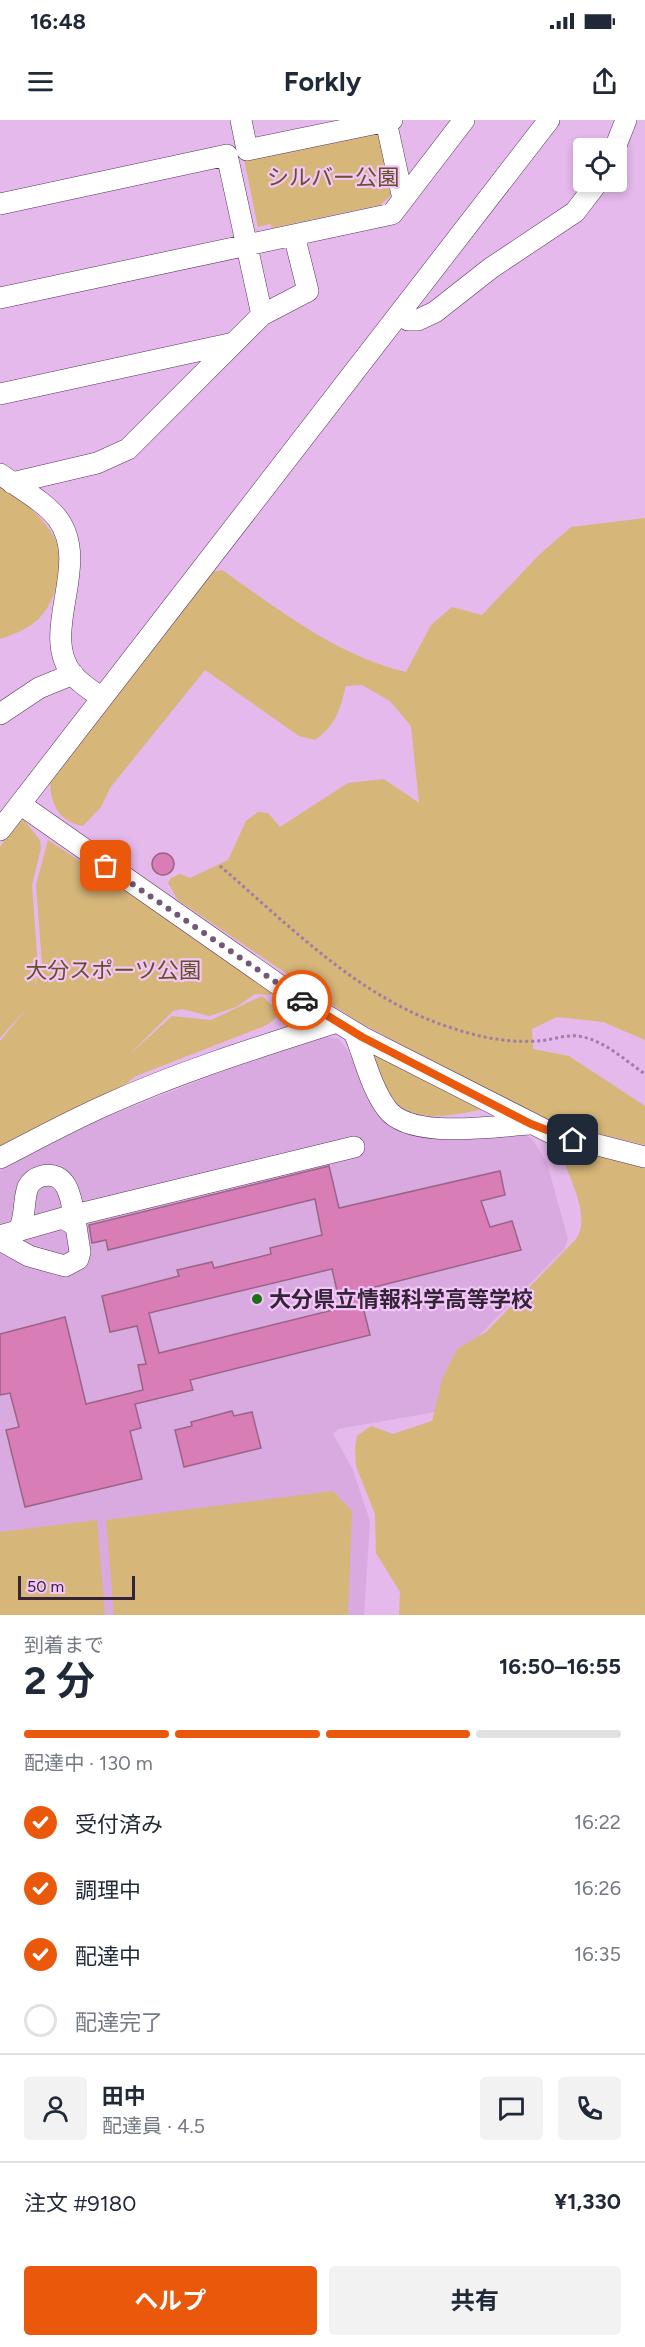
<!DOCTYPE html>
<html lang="ja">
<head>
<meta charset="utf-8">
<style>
	body { margin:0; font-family:Figtree,"Noto Sans JP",sans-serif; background:#f2f2f3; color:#1f2937; height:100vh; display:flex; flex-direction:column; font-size:22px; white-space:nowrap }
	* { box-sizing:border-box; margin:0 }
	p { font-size:20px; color:#747a83 }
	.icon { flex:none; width:33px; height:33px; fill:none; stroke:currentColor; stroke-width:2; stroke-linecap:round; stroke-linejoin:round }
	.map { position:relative; height:1495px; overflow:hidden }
	.side { display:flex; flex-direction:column; background:#fff; flex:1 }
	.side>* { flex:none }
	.buttons { position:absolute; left:573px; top:18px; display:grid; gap:12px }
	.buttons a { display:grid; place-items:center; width:54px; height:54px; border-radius:6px; background:#fff; box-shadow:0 3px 9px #0003; font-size:30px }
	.scale { position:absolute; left:18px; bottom:15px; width:117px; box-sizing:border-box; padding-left:6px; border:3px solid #352437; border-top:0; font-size:16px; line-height:21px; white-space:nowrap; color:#352437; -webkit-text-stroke:4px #f2c6f8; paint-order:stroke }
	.pin { position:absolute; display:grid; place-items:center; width:51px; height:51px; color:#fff; margin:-26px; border-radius:12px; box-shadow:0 3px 9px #0006 }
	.courier { position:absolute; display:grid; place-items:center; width:60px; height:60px; margin:-30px; border:4px solid #ea580c; border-radius:50%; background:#fff; color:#222; box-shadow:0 2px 8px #0007 }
	.summary em { font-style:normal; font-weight:700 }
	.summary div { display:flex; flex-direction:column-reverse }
	.summary { display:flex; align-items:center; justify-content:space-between; height:102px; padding:0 24px }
	h1 { font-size:39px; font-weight:700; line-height:45px }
	.bar { display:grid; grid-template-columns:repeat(4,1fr); gap:9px 6px; align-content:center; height:72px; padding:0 24px }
	.bar i { height:8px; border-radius:4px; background:#e0e1e3 }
	.bar .on { background:#ea580c }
	.bar p { grid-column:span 4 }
	.line { display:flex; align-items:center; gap:15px; padding:0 24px; border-top:2px solid #e0e1e3 }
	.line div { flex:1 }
	.round { display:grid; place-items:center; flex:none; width:63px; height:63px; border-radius:6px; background:#f2f2f3 }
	ol { padding:0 24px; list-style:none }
	li { display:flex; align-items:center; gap:18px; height:66px }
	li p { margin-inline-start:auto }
	li .icon { padding:6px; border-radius:50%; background:#ea580c; color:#fff; stroke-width:4 }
	li:last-child { color:#747a83 }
	li i { width:33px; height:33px; border:3px solid #e0e1e3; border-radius:50% }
	.cta { display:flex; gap:12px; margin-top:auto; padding:12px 24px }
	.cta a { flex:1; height:69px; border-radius:6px; background:#ea580c; color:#fff; font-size:24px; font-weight:700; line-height:69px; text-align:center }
	.cta a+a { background:#f2f2f3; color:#1f2937 }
	.status { display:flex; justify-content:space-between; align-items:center; height:42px; padding:0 30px; background:#fff; direction:ltr }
	.status svg { height:16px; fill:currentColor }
	header { display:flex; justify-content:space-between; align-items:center; height:78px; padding:0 24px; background:#fff; font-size:27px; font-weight:700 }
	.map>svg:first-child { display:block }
	.built { fill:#d9aae0 }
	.green { fill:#d6b679 }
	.building { fill:#d97db7; stroke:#996485; stroke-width:1.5; fill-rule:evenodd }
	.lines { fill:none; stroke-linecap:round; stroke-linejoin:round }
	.minor-casing { stroke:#5a355f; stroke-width:22 }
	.path { stroke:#9f7ea4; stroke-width:3; stroke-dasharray:3 3; stroke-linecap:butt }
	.minor { stroke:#fff; stroke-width:21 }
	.done { stroke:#735876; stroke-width:6; stroke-dasharray:0 10.8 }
	.route { stroke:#ea580c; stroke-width:8 }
	.poi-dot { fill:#1c7019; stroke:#f2c6f8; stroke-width:2 }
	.labels { text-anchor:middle; stroke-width:4.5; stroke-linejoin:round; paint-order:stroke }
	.park-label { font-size:22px; fill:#665026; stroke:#f2c6f8 }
	.poi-label { font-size:22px; font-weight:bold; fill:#352437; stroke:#f2c6f8; text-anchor:start }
</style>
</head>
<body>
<div class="status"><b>16:48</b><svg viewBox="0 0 49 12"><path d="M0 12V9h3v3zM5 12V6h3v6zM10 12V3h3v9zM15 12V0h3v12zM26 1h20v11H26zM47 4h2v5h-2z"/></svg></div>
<header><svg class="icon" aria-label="menu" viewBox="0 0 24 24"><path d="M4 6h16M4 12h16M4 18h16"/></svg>Forkly<svg class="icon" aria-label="share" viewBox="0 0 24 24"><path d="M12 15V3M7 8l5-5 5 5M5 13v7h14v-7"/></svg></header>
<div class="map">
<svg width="645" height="1495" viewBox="0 0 645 1495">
	<rect width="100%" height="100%" fill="#e5b9eb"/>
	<!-- built -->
	<path class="built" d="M 324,916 L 339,919 L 346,928 L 377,989 L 523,1013 L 532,1019 L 547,1043 L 568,1119 L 565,1128 L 453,1242 L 436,1292 L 338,1309 L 333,1314 L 353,1350 L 370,1401 L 364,1495 L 0,1495 L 0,1049 L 86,1005 L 246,942 Z"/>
	<!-- green -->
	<path class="green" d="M 382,8 L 396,71 L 380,85 L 272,108 L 270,104 L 258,107 L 244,39 Z
		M 0,365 C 24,379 61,412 62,442 C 63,448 59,455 58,460 C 49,496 34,508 0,519 Z
		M 645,398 L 645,920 L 603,902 L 557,897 L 532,909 L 533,929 L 569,936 L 645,986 L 645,1025 L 553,1003 L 531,994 L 355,900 L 178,780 L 168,763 L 171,758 L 180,754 L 190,758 L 228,740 L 246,701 L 258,692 L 268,693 L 280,707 L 348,663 L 384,659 L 419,683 L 411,606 L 390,581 L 362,565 L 346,566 C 339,591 337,604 315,620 L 299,616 L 205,550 L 110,668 L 101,687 L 83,706 C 58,702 48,680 51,658 L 207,453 L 222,450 C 280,490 335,535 406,552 L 431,505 L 452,487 L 482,495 L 539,435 L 571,407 Z
		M 24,700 L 40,720 L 41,728 L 32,765 L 38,847 L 34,867 L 42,844 L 36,765 L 48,720 L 274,870 L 270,875 L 255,874 L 236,887 L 209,896 L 182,889 L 173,891 L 128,936 L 172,896 L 211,900 L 262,876 L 274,887 L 278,896 L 267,905 L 136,956 L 124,965 L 0,1028 L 0,921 L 28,887 L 0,918 L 0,727 L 17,702 Z
		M 368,932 L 484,989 C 454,995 413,1005 391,978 C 381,965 375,946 368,932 Z
		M 562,1024 L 645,1028 L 645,1495 L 399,1495 L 400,1472 L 376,1433 L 375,1394 L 356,1346 L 355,1328 L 357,1316 L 371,1306 L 393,1314 L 432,1301 L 443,1257 L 457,1229 L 486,1212 L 577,1118 C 590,1096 571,1061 563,1039 L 564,1033 L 568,1032 Z
		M 333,1371 L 352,1391 L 348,1495 L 114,1495 L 106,1400 Z
		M 97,1400 L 105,1495 L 0,1495 L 0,1412 Z"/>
	<!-- building -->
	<path class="building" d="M152 744a11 11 0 1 1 22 0a11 11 0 1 1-22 0Z
		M 329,1046 L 339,1088 L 500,1051 L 505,1075 L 481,1081 L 490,1107 L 512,1101 L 521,1130 L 359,1171 L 370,1215 L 190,1260 L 193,1270 L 135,1284 L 141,1308 L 130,1311 L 142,1359 L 25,1387 L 6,1310 L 19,1307 L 10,1273 L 0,1275 L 0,1214 L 65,1197 L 86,1284 L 143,1270 L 138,1245 L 146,1244 L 137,1206 L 110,1212 L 102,1176 L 179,1156 L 177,1150 L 212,1142 L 214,1148 L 271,1134 L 270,1128 L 322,1115 L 315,1079 L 108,1130 L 106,1120 L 92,1123 L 89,1105 ZM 332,1149 L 341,1188 L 159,1233 L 149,1193 Z
		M 232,1291 L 234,1296 L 252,1292 L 261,1328 L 184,1347 L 175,1310 L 192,1306 L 191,1302 Z"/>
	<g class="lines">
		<defs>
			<path id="minor" d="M 241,0 L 247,30 L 392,0
				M 386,1 L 403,79
				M 615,28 L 626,0
				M 0,84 L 227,35 L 262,195
				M 0,178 L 392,94 L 464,0
				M 399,194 L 408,200 L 418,200 L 435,192 L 491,148 L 575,92 L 598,62
				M 0,274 L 234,223
				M 0,354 C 19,368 44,381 58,399 C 92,446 38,513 73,555 C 81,564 92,571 102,578
				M 12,363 L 97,343 L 128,329 L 262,195 L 308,171 L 294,115
				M 0,594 L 39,568 L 73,554
				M 20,684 L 296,877 L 362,917 L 551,1013 L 645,1037
				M 0,710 L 549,0
				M 354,912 C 364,936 371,968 387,989 C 410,1020 494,1006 530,1004
				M 0,1038 C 35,1020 70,1001 106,985 C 181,951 259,927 337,902
				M 63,1098 L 354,1027
				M 20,1108 C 26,1094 23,1080 28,1067 C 31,1061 35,1058 42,1056 C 71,1049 72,1087 76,1106
				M 0,1116 L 63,1098 L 76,1106 L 80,1132 L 78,1139 L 65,1146 L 29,1136 L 0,1120"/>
		</defs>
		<!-- minor casing -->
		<use href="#minor" class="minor-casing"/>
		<!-- path -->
		<path class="path" d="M 220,746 C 290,806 359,878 449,907 C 478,917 507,923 538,921 C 553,920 569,913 583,917 C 606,922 626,941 645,954"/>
		<!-- minor -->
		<use href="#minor" class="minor"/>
	</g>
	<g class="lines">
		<!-- done -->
		<path class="done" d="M 106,746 L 302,880"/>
		<!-- route -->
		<path class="route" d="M 302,880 L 362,917 L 531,1004 L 573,1020"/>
	</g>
	<!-- markers -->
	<circle class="poi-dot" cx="257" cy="1179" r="6"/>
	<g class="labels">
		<!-- park labels -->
		<g class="park-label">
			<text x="333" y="65">シルバー公園</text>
			<text x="113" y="858">大分スポーツ公園</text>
		</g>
		<!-- poi labels -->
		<g class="poi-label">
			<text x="269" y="1187">大分県立情報科学高等学校</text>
		</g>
	</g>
</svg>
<div class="buttons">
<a><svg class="icon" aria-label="locate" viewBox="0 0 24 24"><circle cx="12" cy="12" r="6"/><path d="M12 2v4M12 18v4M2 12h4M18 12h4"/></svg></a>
</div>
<div class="scale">50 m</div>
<div class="pin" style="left:106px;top:746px;background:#ea580c"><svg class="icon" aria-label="bag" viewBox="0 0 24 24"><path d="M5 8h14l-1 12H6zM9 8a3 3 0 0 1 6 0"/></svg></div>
<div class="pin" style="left:573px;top:1020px;background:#1f2937"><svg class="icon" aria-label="home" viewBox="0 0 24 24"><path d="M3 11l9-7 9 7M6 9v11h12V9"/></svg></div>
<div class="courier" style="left:302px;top:880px"><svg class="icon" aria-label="car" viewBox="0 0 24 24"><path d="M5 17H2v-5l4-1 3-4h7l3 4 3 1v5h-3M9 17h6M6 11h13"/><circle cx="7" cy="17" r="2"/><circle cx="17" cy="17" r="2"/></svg></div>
</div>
<section class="side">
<div class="summary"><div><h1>2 分</h1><p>到着まで</p></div><em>16:50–16:55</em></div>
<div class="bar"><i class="on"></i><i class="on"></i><i class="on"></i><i></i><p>配達中 · 130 m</p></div>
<ol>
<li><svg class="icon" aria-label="check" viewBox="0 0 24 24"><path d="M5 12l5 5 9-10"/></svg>受付済み<p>16:22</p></li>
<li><svg class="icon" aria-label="check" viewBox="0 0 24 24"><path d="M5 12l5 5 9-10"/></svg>調理中<p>16:26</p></li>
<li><svg class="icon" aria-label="check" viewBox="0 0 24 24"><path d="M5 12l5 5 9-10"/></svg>配達中<p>16:35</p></li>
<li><i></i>配達完了</li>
</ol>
<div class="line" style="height:108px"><a class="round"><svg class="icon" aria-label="person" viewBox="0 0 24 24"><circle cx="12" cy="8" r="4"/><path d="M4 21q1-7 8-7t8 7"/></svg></a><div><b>田中</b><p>配達員 · 4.5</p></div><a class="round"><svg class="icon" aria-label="chat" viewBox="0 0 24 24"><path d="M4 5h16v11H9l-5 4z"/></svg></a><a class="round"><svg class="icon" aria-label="phone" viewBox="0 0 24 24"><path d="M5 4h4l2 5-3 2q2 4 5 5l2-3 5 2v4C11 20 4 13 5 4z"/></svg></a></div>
<div class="line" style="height:78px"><div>注文 #9180</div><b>¥1,330</b></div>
<div class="cta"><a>ヘルプ</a><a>共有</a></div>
</section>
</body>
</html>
